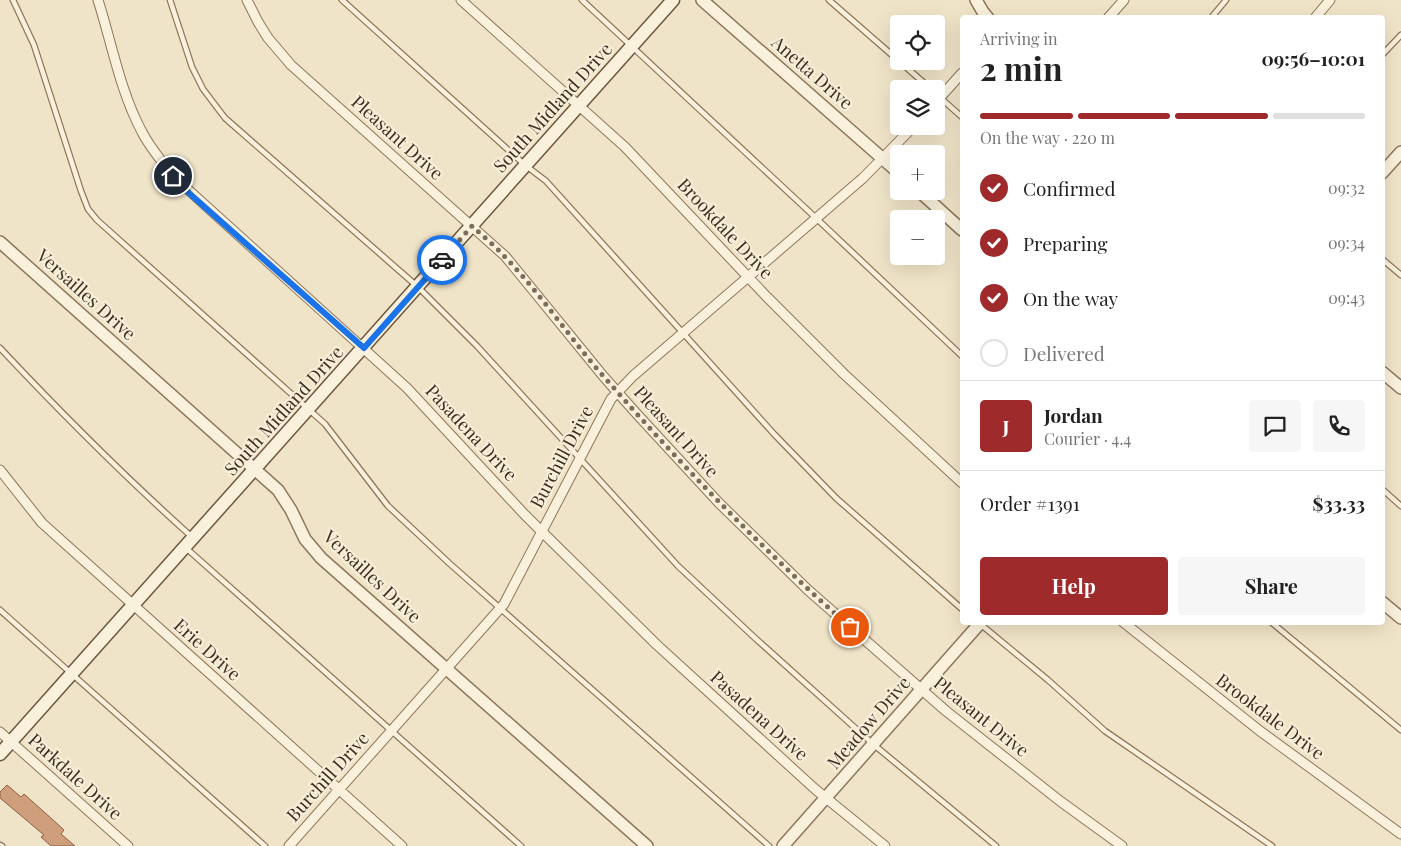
<!DOCTYPE html>
<html lang="en">
<head>
<meta charset="utf-8">
<style>
	body { margin:0; font-family:"Playfair Display",serif; background:#f6f6f6; color:#222; height:100vh; display:flex; flex-direction:column; font-size:19px; white-space:nowrap }
	* { box-sizing:border-box; margin:0 }
	p { font-size:16px; color:#767676 }
	.icon { flex:none; width:28px; height:28px; fill:none; stroke:currentColor; stroke-width:2; stroke-linecap:round; stroke-linejoin:round }
	.map { position:relative; flex:1; overflow:hidden }
	.drawer { position:absolute; left:960px; top:15px; width:425px; height:610px; display:flex; flex-direction:column; background:#fff; border-radius:5px; box-shadow:0 5px 20px #0002 }
	.drawer>* { flex:none }
	.fabs { position:absolute; left:890px; top:15px; display:grid; gap:10px }
	.fabs a { display:grid; place-items:center; width:55px; height:55px; border-radius:5px; background:#fff; box-shadow:0 5px 20px #0002; font-size:25px }
	.pin { position:absolute; display:grid; place-items:center; width:42px; height:42px; color:#fff; margin:-21px; border:2px solid #fff; border-radius:50%; box-shadow:0 1px 5px #0007 }
	.courier { position:absolute; display:grid; place-items:center; width:50px; height:50px; margin:-25px; border:4px solid #1a73e8; border-radius:50%; background:#fff; color:#222; box-shadow:0 1px 6px #0007 }
	.head em { font-style:normal; font-weight:700 }
	.head div { display:flex; flex-direction:column-reverse }
	.head { display:flex; align-items:center; justify-content:space-between; height:85px; padding:0 20px }
	h1 { font-size:32px; font-weight:700; line-height:38px }
	.bar { display:grid; grid-template-columns:repeat(4,1fr); gap:8px 5px; align-content:center; height:60px; padding:0 20px }
	.bar i { height:6px; border-radius:4px; background:#e0e0e0 }
	.bar .active { background:#9e2a2b }
	.bar p { grid-column:span 4 }
	.line { display:flex; align-items:center; gap:12px; padding:0 20px; border-top:1px solid #e0e0e0 }
	.line div { flex:1 }
	.round { display:grid; place-items:center; flex:none; width:52px; height:52px; border-radius:5px; background:#f6f6f6 }
	ol { padding:0 20px; list-style:none }
	li { display:flex; align-items:center; gap:15px; height:55px }
	li p { margin-inline-start:auto }
	li .icon { padding:5px; border-radius:50%; background:#9e2a2b; color:#fff; stroke-width:4 }
	li:last-child { color:#767676 }
	li i { width:28px; height:28px; border:2px solid #e0e0e0; border-radius:50% }
	.button { display:flex; gap:10px; margin-top:auto; padding:10px 20px }
	.button a { flex:1; height:58px; border-radius:5px; background:#9e2a2b; color:#fff; font-size:20px; font-weight:700; line-height:58px; text-align:center }
	.button a+a { background:#f6f6f6; color:#222 }
	.map>svg:first-child { display:block }
	.building { fill:#cf9f7d; stroke:#8d5f41 }
	.lines { fill:none; stroke-linecap:round; stroke-linejoin:round }
	.service-casing { stroke:#8d765c; stroke-width:7 }
	.minor-casing { stroke:#8d765c; stroke-width:11 }
	.tertiary-casing { stroke:#8d765c; stroke-width:14 }
	.secondary-casing { stroke:#6f573f; stroke-width:15 }
	.service { stroke:#faf1dc; stroke-width:4.5 }
	.minor { stroke:#faf1dc; stroke-width:9 }
	.tertiary { stroke:#faf1dc; stroke-width:11 }
	.secondary { stroke:#faf1dc; stroke-width:12 }
	.done { stroke:#7c6e5b; stroke-width:5; stroke-dasharray:0 9 }
	.route { stroke:#1a73e8; stroke-width:6 }
	.labels { text-anchor:middle; stroke-width:4.5; stroke-linejoin:round; paint-order:stroke }
	.street-label { font-size:18px; fill:#3d2e20; stroke:#f7eed8 }
</style>
</head>
<body>
<div class="map">
<svg width="1401" height="846" viewBox="0 0 1401 846">
	<rect width="100%" height="100%" fill="#f0e4c8"/>
	<!-- building -->
	<path class="building" d="M 7,785 L 21,797 L 24,794 L 52,819 L 64,830 L 61,834 L 75,846 L 51,846 L 41,837 L 44,835 L 0,798 L 0,792 Z"/>
	<g class="lines">
		<defs>
			<path id="service" d="M 13,0 L 34,45 L 81,191 L 88,209 L 97,220 L 325,424 L 388,506 L 449,563 L 769,846
				M 170,0 L 192,67 L 203,89 L 225,118 L 418,287 L 477,346 L 678,566 L 755,638 L 873,744 L 996,846
				M 342,0 L 525,165 L 546,181 L 774,434 L 836,498 L 962,609
				M 582,0 L 816,218 L 962,356
				M 829,0 L 899,61
				M 1211,18 L 1226,0
				M 1382,55 L 1401,35
				M 899,61 L 931,89
				M 936,94 L 962,117
				M 1382,259 L 1401,275
				M 0,348 C 62,414 125,477 192,537
				M 1382,489 L 1401,506
				M 186,548 L 521,846
				M 0,610 L 265,846
				M 1271,622 L 1401,730
				M 979,623 L 1048,680 L 1105,731 L 1272,846
				M 0,845 L 2,846"/>
			<path id="minor" d="M 98,0 C 112,44 120,91 142,132 C 150,148 162,161 173,176 L 407,388 L 525,515 L 657,645 L 815,789 L 885,846
				M 247,0 L 258,22 L 268,38 L 291,65 L 505,256 L 604,377 L 635,412 L 719,503 L 808,590 L 946,711 L 1060,801 L 1122,846
				M 461,0 L 625,147 L 766,296 L 844,374 L 962,483
				M 1108,18 L 1124,0
				M 1315,18 L 1330,0
				M 936,102 L 962,73
				M 0,470 L 42,523 L 402,846
				M 1123,622 L 1260,731 L 1401,834
				M 0,732 L 128,846
				M 289,846 L 504,604 L 611,399 L 633,376 L 863,178 L 914,126"/>
			<path id="tertiary" d="M 702,0 L 899,173
				M 976,0 L 983,12 L 988,18
				M 1382,173 L 1401,152
				M 919,191 L 962,230
				M 0,242 L 278,490 L 291,510 L 305,539 L 321,558 L 647,846
				M 1382,372 L 1401,388
				M 1382,602 L 1401,618
				M 783,846 L 981,622"/>
			<path id="secondary" d="M 0,754 L 673,0"/>
		</defs>
		<!-- service casing -->
		<use href="#service" class="service-casing"/>
		<!-- minor casing -->
		<use href="#minor" class="minor-casing"/>
		<!-- tertiary casing -->
		<use href="#tertiary" class="tertiary-casing"/>
		<!-- secondary casing -->
		<use href="#secondary" class="secondary-casing"/>
		<!-- service -->
		<use href="#service" class="service"/>
		<!-- minor -->
		<use href="#minor" class="minor"/>
		<!-- tertiary -->
		<use href="#tertiary" class="tertiary"/>
		<!-- secondary -->
		<use href="#secondary" class="secondary"/>
	</g>
	<g class="lines">
		<!-- done -->
		<path class="done" d="M 442,260 L 472,226 C 483,236 495,246 505,257 C 542,295 571,340 606,379 C 683,467 763,550 850,627"/>
		<!-- route -->
		<path class="route" d="M 173,176 L 190,194 L 364,348 L 442,260"/>
	</g>
	<g class="labels">
		<!-- street labels -->
		<g class="street-label">
			<text transform="translate(812 73) rotate(41)" y="6">Anetta Drive</text>
			<text transform="translate(553 108) rotate(-48)" y="6">South Midland Drive</text>
			<text transform="translate(397 138) rotate(42)" y="6">Pleasant Drive</text>
			<text transform="translate(725 229) rotate(47)" y="6">Brookdale Drive</text>
			<text transform="translate(86 295) rotate(42)" y="6">Versailles Drive</text>
			<text transform="translate(284 411) rotate(-48)" y="6">South Midland Drive</text>
			<text transform="translate(676 432) rotate(48)" y="6">Pleasant Drive</text>
			<text transform="translate(471 433) rotate(47)" y="6">Pasadena Drive</text>
			<text transform="translate(562 457) rotate(-62)" y="6">Burchill Drive</text>
			<text transform="translate(372 577) rotate(43)" y="6">Versailles Drive</text>
			<text transform="translate(207 650) rotate(42)" y="6">Erie Drive</text>
			<text transform="translate(759 716) rotate(42)" y="6">Pasadena Drive</text>
			<text transform="translate(981 717) rotate(39)" y="6">Pleasant Drive</text>
			<text transform="translate(1270 717) rotate(37)" y="6">Brookdale Drive</text>
			<text transform="translate(869 723) rotate(-49)" y="6">Meadow Drive</text>
			<text transform="translate(75 777) rotate(42)" y="6">Parkdale Drive</text>
			<text transform="translate(328 777) rotate(-48)" y="6">Burchill Drive</text>
		</g>
	</g>
</svg>
<div class="fabs">
<a><svg class="icon" aria-label="locate" viewBox="0 0 24 24"><circle cx="12" cy="12" r="6"/><path d="M12 2v4M12 18v4M2 12h4M18 12h4"/></svg></a>
<a><svg class="icon" aria-label="layers" viewBox="0 0 24 24"><path d="M12 4l9 5-9 5-9-5zM3 14l9 5 9-5"/></svg></a>
<a>+</a>
<a>−</a>
</div>
<div class="pin" style="left:850px;top:627px;background:#ea580c"><svg class="icon" aria-label="bag" viewBox="0 0 24 24"><path d="M5 8h14l-1 12H6zM9 8a3 3 0 0 1 6 0"/></svg></div>
<div class="pin" style="left:173px;top:176px;background:#1f2937"><svg class="icon" aria-label="home" viewBox="0 0 24 24"><path d="M3 11l9-7 9 7M6 9v11h12V9"/></svg></div>
<div class="courier" style="left:442px;top:260px"><svg class="icon" aria-label="car" viewBox="0 0 24 24"><path d="M5 17H2v-5l4-1 3-4h7l3 4 3 1v5h-3M9 17h6M6 11h13"/><circle cx="7" cy="17" r="2"/><circle cx="17" cy="17" r="2"/></svg></div>
<section class="drawer">
<div class="head"><div><h1>2 min</h1><p>Arriving in</p></div><em>09:56–10:01</em></div>
<div class="bar"><i class="active"></i><i class="active"></i><i class="active"></i><i></i><p>On the way · 220 m</p></div>
<ol>
<li><svg class="icon" aria-label="check" viewBox="0 0 24 24"><path d="M5 12l5 5 9-10"/></svg>Confirmed<p>09:32</p></li>
<li><svg class="icon" aria-label="check" viewBox="0 0 24 24"><path d="M5 12l5 5 9-10"/></svg>Preparing<p>09:34</p></li>
<li><svg class="icon" aria-label="check" viewBox="0 0 24 24"><path d="M5 12l5 5 9-10"/></svg>On the way<p>09:43</p></li>
<li><i></i>Delivered</li>
</ol>
<div class="line" style="height:90px"><b class="round" style="background:#9e2a2b;color:#fff">J</b><div><b>Jordan</b><p>Courier · 4.4</p></div><a class="round"><svg class="icon" aria-label="chat" viewBox="0 0 24 24"><path d="M4 5h16v11H9l-5 4z"/></svg></a><a class="round"><svg class="icon" aria-label="phone" viewBox="0 0 24 24"><path d="M5 4h4l2 5-3 2q2 4 5 5l2-3 5 2v4C11 20 4 13 5 4z"/></svg></a></div>
<div class="line" style="height:65px"><div>Order #1391</div><b>$33.33</b></div>
<div class="button"><a>Help</a><a>Share</a></div>
</section>
</div>
</body>
</html>
